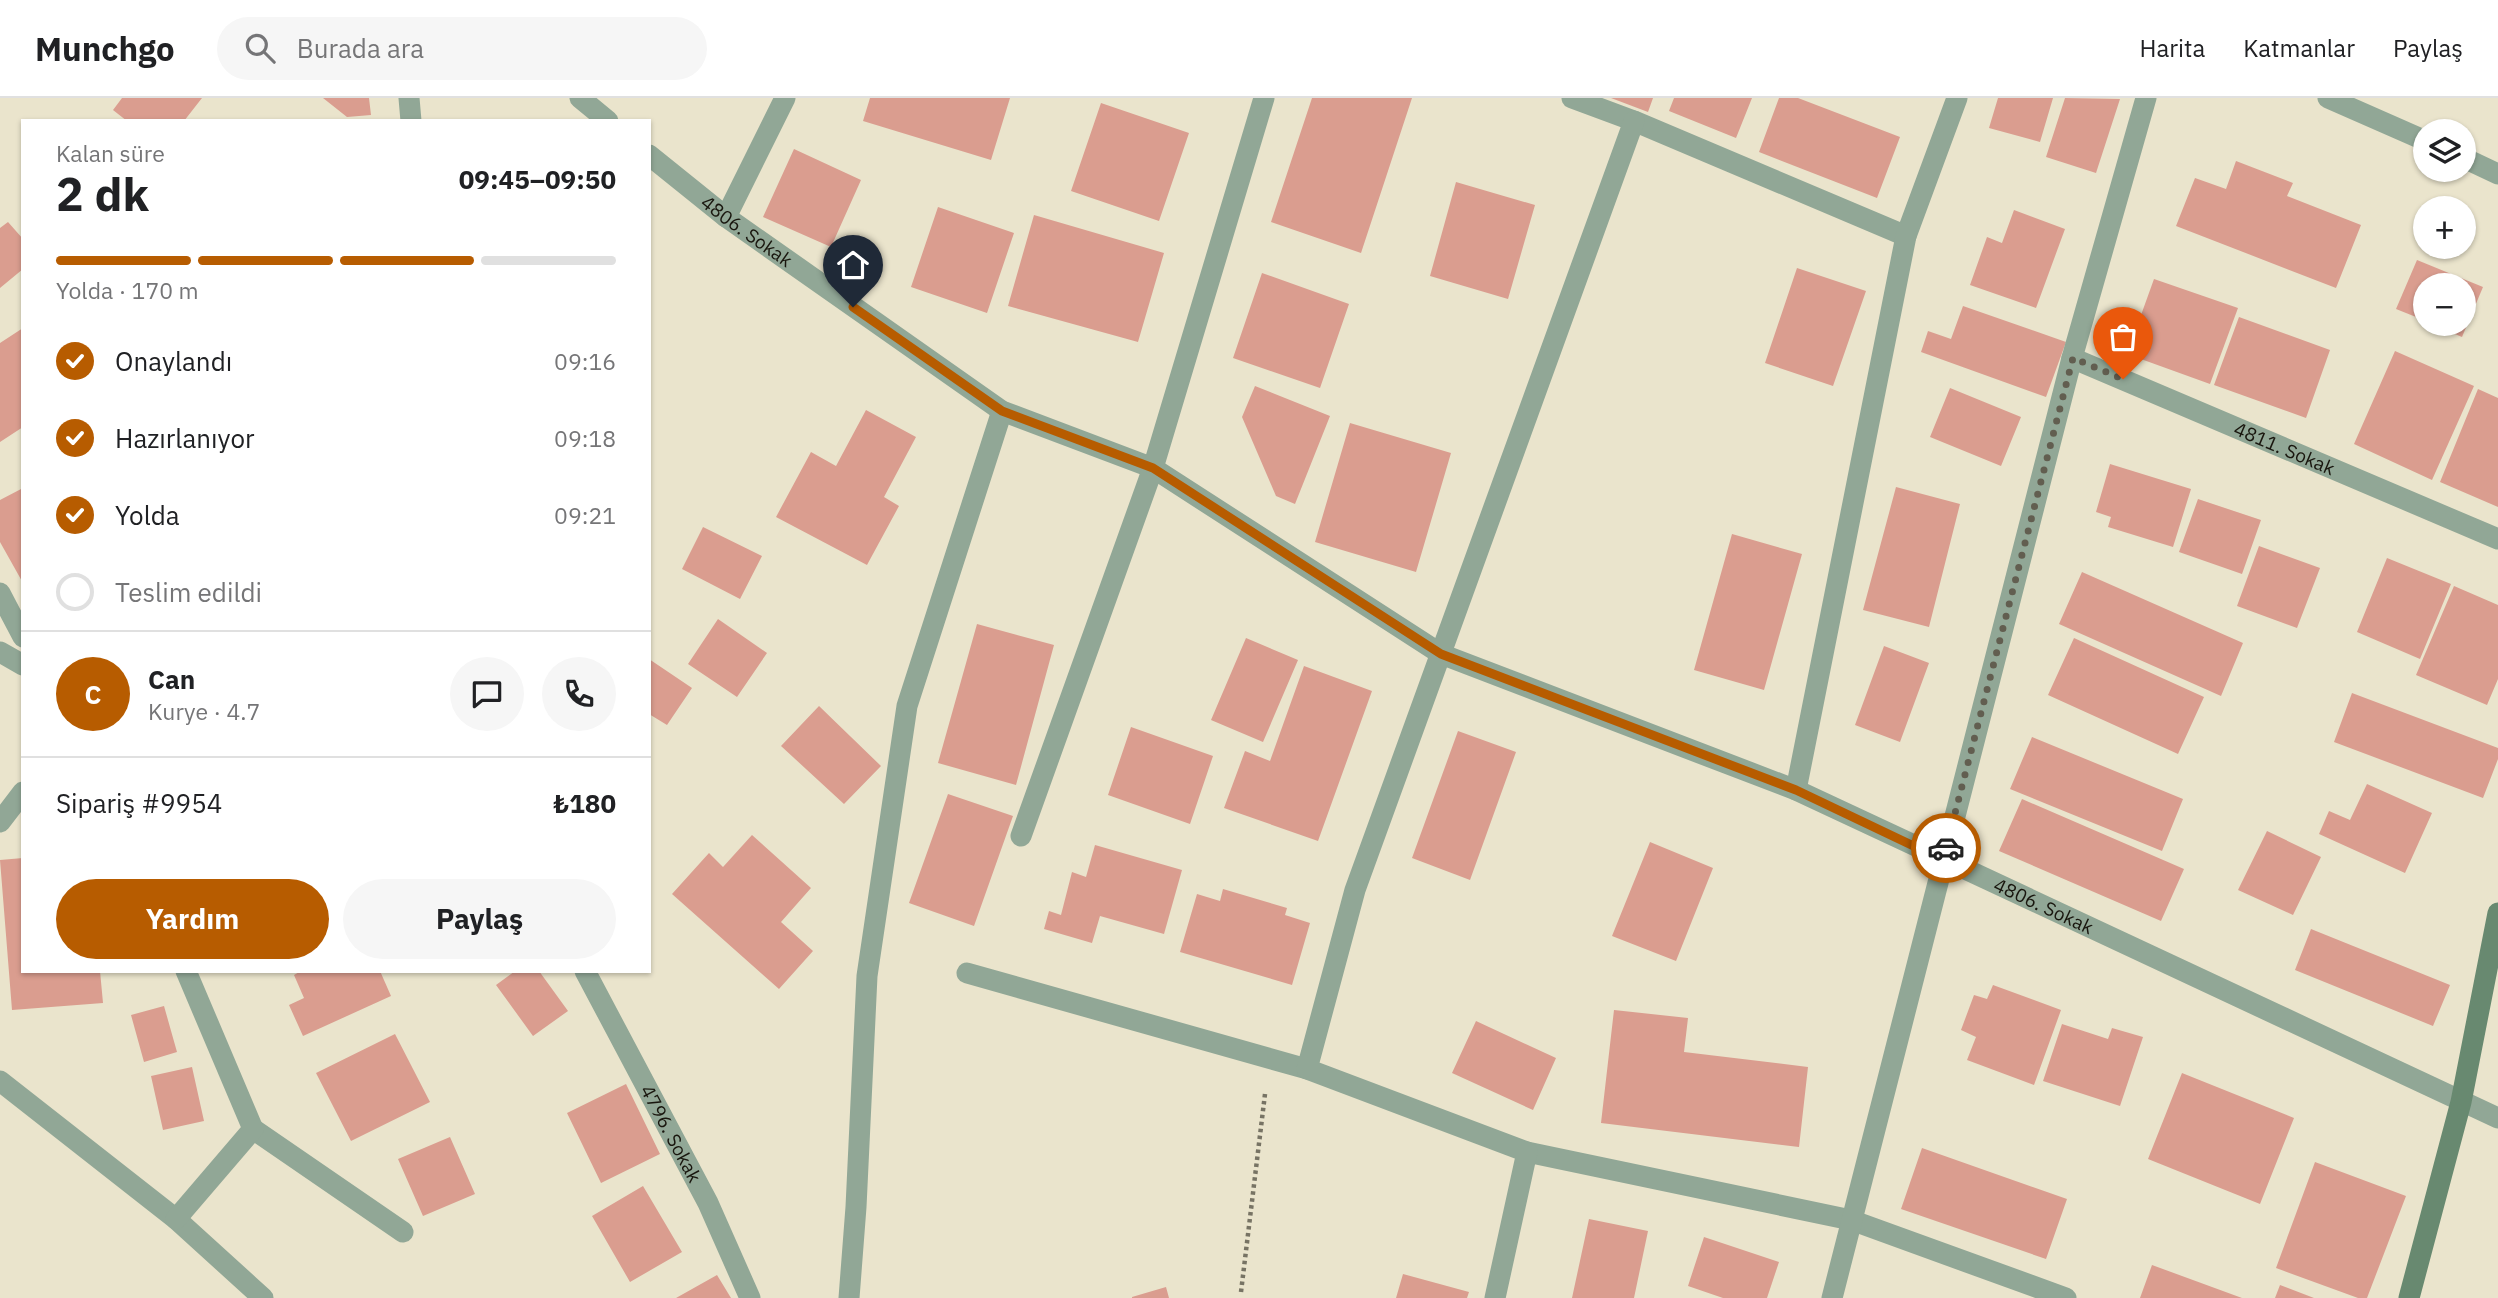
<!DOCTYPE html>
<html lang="tr">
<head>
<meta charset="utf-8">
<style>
	body { margin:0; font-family:"IBM Plex Sans",sans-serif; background:#f6f6f6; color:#202124; height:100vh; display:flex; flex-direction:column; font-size:26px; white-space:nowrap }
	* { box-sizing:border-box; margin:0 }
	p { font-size:23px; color:#757577 }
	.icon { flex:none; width:38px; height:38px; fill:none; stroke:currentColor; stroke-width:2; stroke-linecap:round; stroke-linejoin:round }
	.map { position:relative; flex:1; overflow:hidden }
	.panel { position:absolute; left:21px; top:21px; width:630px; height:854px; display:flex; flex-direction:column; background:#fff; border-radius:0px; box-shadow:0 2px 5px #0004 }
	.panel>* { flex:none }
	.controls { position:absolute; left:2413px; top:21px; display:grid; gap:14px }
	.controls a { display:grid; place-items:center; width:63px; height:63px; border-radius:50%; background:#fff; box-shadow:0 2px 5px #0004; font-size:35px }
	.pin { position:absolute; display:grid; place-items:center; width:60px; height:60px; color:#fff; margin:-72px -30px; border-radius:50% 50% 50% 0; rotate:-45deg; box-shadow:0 0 7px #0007 }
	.pin .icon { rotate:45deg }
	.courier { position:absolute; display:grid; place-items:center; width:70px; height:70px; margin:-35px; border:5px solid #b75c00; border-radius:50%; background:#fff; color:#222; box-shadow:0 2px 9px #0007 }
	.summary em { font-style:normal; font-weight:800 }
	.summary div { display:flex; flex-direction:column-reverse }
	.summary { display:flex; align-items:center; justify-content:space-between; height:119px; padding:0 35px }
	h1 { font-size:46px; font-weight:800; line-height:52px }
	.bar { display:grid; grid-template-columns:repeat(4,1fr); gap:10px 7px; align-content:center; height:84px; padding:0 35px }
	.bar i { height:9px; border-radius:5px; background:#e0e0e0 }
	.bar .on { background:#b75c00 }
	.bar p { grid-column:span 4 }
	.line { display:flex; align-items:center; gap:18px; padding:0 35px; border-top:2px solid #e0e0e0 }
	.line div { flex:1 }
	.round { display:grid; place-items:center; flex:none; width:74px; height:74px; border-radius:37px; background:#f6f6f6 }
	ol { padding:0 35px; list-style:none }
	li { display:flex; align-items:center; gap:21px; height:77px }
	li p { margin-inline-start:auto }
	li .icon { padding:7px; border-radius:50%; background:#b75c00; color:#fff; stroke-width:4 }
	li:last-child { color:#757577 }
	li i { width:38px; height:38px; border:4px solid #e0e0e0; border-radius:50% }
	.cta { display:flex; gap:14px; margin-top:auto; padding:14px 35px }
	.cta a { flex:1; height:80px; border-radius:42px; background:#b75c00; color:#fff; font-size:28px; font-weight:800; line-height:80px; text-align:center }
	.cta a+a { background:#f6f6f6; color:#202124 }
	header { display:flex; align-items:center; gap:42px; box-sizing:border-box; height:98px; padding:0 35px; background:#fff; border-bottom:2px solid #e0e0e0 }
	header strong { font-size:33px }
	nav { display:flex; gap:38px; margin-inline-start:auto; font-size:24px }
	.search { width:490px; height:63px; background:#f6f6f6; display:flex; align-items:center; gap:18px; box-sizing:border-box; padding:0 24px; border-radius:38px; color:#757577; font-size:26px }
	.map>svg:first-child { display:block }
	.building { fill:#da9d8f }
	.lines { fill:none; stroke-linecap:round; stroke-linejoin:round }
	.path { stroke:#777364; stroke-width:4.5; stroke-dasharray:3.5 3.5; stroke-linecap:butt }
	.street { stroke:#91a796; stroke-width:21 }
	.secondary { stroke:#688970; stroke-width:21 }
	.done { stroke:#625e50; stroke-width:7; stroke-dasharray:0 12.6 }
	.route { stroke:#b75c00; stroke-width:9 }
	.labels { text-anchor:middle; stroke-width:5; stroke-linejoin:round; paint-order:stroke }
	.street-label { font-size:19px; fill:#19160e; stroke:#fff }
</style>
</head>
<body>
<header>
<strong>Munchgo</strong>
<div class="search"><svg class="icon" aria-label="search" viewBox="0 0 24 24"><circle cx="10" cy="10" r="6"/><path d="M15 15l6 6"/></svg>Burada ara</div>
<nav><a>Harita</a><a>Katmanlar</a><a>Paylaş</a></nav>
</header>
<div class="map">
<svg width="2498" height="1200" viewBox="0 0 2498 1200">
	<rect width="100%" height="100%" fill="#eae4cc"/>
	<!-- building -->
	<path class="building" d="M 122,0 L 202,0 L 184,23 L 127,23 L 113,12 Z
		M 323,0 L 369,0 L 371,17 L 347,19 Z
		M 870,0 L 1010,0 L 991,62 L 863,23 Z
		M 1312,0 L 1412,0 L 1361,155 L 1271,124 Z
		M 1611,0 L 1653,0 L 1648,14 Z
		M 1674,0 L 1752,0 L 1736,40 L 1669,13 Z
		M 1779,0 L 1798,0 L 1900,39 L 1877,100 L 1759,54 Z
		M 1998,0 L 2053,0 L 2040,44 L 1989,30 Z
		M 2065,0 L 2120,1 L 2096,75 L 2046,59 Z
		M 1101,5 L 1189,35 L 1159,123 L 1071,93 Z
		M 794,51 L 861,82 L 831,149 L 763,119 Z
		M 2236,63 L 2293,85 L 2287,98 L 2361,127 L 2336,190 L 2176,128 L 2195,80 L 2226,91 Z
		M 1456,84 L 1535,107 L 1508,201 L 1430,178 Z
		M 938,109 L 1014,135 L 987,215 L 911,189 Z
		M 2014,112 L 2065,131 L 2036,210 L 1970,187 L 1987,139 L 2002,145 Z
		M 1034,117 L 1164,155 L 1138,244 L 1008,208 Z
		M 8,124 L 23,141 L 23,171 L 0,190 L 0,130 Z
		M 2417,162 L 2483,189 L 2462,239 L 2431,226 L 2464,226 L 2464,187 L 2426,187 L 2426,223 L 2396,211 Z
		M 1797,170 L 1866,193 L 1833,288 L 1765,265 Z
		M 1262,175 L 1349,206 L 1320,290 L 1233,260 Z
		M 2154,181 L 2238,210 L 2210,286 L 2127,256 Z
		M 1963,208 L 2066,244 L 2046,299 L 1921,254 L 1928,233 L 1951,241 Z
		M 2239,219 L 2330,252 L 2306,320 L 2214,287 Z
		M 23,230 L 23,329 L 0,344 L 0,245 Z
		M 2395,253 L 2474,288 L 2432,382 L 2354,346 Z
		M 1255,288 L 1330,318 L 1295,406 L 1276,398 L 1242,319 Z
		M 1950,290 L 2021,319 L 2001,368 L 1930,339 Z
		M 2478,291 L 2498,300 L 2498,409 L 2440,384 Z
		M 866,312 L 916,339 L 884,399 L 899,408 L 867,467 L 776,419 L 811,354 L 836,368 Z
		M 1350,325 L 1451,355 L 1416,474 L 1315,444 Z
		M 2110,366 L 2191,391 L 2173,449 L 2108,429 L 2111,419 L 2096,414 Z
		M 1896,389 L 1960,406 L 1929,529 L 1863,512 Z
		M 23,390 L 23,485 L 0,444 L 0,402 Z
		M 2198,401 L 2261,422 L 2242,476 L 2179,454 Z
		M 703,429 L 762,458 L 740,501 L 682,471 Z
		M 1732,436 L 1802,456 L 1764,592 L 1694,572 Z
		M 2259,448 L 2320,470 L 2297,530 L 2237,508 Z
		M 2387,460 L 2451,486 L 2420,561 L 2357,534 Z
		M 2082,474 L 2243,545 L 2221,598 L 2059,526 Z
		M 2454,488 L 2498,507 L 2498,581 L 2487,607 L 2416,577 Z
		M 718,521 L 767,555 L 737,599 L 688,566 Z
		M 977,526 L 1054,547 L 1016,687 L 938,665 Z
		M 1246,540 L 1298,562 L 1263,644 L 1211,622 Z
		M 2074,540 L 2204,599 L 2178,656 L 2048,597 Z
		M 1884,548 L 1929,565 L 1900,644 L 1855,627 Z
		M 649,561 L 692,590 L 667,627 L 649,616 Z
		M 1304,568 L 1372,593 L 1318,743 L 1224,710 L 1245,653 L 1270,663 Z
		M 2352,595 L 2498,650 L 2498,661 L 2483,700 L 2334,644 Z
		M 819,608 L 881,668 L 844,706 L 781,648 Z
		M 1131,629 L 1213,658 L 1190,726 L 1108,697 Z
		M 1458,633 L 1516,654 L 1470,782 L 1412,760 Z
		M 2032,639 L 2183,701 L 2162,753 L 2010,691 Z
		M 2367,686 L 2432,715 L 2405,775 L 2319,736 L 2329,713 L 2350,722 Z
		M 948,696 L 1013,718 L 974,828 L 909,805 Z
		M 2022,701 L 2184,771 L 2161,823 L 1999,753 Z
		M 2267,733 L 2321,759 L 2293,817 L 2238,792 Z
		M 752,737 L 811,790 L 781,824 L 813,853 L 779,891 L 672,796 L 709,755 L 723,769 Z
		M 1650,744 L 1713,770 L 1676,863 L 1612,838 Z
		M 1095,747 L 1182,772 L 1164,836 L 1100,818 L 1092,845 L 1044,831 L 1049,813 L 1061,817 L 1072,774 L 1086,779 Z
		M 23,760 L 23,873 L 100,873 L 103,905 L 12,912 L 0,762 Z
		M 1223,791 L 1287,810 L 1285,817 L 1310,825 L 1292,887 L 1180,854 L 1197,796 L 1220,803 Z
		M 2311,831 L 2450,887 L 2433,928 L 2295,872 Z
		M 301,873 L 380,873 L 391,898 L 303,938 L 289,907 L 304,900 L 294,877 Z
		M 515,873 L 539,873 L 568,913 L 533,938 L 496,887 Z
		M 1993,887 L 2061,912 L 2034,987 L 1967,962 L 1976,939 L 1961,932 L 1974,897 L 1987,901 Z
		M 164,908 L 177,954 L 144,964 L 131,917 Z
		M 1614,912 L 1688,920 L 1684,954 L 1808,969 L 1799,1049 L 1601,1025 Z
		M 1476,923 L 1556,960 L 1533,1012 L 1452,975 Z
		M 2062,926 L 2108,941 L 2112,930 L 2143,939 L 2120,1008 L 2043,983 Z
		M 395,936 L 430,1004 L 351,1043 L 316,975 Z
		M 192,969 L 204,1023 L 163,1032 L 151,978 Z
		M 2182,975 L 2294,1020 L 2260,1106 L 2148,1061 Z
		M 626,986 L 660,1056 L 601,1085 L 567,1015 Z
		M 450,1039 L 475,1096 L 423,1118 L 398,1061 Z
		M 1922,1050 L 2067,1101 L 2046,1161 L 1901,1111 Z
		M 2315,1064 L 2406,1098 L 2367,1200 L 2358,1200 L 2276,1170 Z
		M 643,1088 L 682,1154 L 630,1184 L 592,1118 Z
		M 1589,1121 L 1648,1133 L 1634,1200 L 1572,1200 Z
		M 1704,1139 L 1779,1164 L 1767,1200 L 1723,1200 L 1688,1188 Z
		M 2152,1167 L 2242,1200 L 2140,1200 Z
		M 1403,1176 L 1469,1194 L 1467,1200 L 1396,1200 Z
		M 717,1177 L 731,1200 L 676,1200 Z
		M 2280,1187 L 2314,1200 L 2275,1200 Z
		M 1166,1189 L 1169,1200 L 1132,1200 L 1132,1199 Z"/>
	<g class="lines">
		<!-- path -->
		<path class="path" d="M 1241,1194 L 1265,996"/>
		<!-- street -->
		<g class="street">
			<path d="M 409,0 L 411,23"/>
			<path d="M 580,0 L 608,23"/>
			<path d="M 1572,0 L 1634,23 L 1906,138"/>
			<path d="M 2328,0 L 2426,43"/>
			<path id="s1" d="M 649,57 L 726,119 L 1002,313 L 1153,370 L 1441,556 L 1796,692 L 2498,1020"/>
			<path d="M 2464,60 L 2498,76"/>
			<path d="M 726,119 L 785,0"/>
			<path id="s2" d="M 2072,260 L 2498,441"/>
			<path d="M 0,495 L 23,539"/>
			<path d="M 0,554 L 23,567"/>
			<path d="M 1796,692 L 1906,138 L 1957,0"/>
			<path d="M 0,724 L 23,694"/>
			<path d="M 1021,738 L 1153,370 L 1264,0"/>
			<path id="s3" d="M 585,873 L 708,1105 L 750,1200"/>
			<path d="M 967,875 L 1307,971"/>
			<path d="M 0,983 L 176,1121 L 263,1200"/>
			<path d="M 253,1031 L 403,1134"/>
			<path d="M 1527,1054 L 1851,1122 L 2066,1200"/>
			<path d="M 176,1121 L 253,1031 L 186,873"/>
			<path d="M 849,1200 L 856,1109 L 867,878 L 907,608 L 1002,313"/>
			<path d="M 1495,1200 L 1527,1054 L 1307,971 L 1355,792 L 1634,23"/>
			<path d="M 1832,1200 L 2072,260 L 2146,0"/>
		</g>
		<!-- secondary -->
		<path class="secondary" d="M 2409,1200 L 2461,1004 L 2498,815"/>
	</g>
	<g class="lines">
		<!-- done -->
		<path class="done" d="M 1946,750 L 2073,260 L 2123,281"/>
		<!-- route -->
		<path class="route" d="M 853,209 L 1002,313 L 1153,370 L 1441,556 L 1796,692 L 1943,762 L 1946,750"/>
	</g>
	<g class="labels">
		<!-- street labels -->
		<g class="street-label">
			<text dy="7" stroke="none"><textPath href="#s1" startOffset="124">4806. Sokak</textPath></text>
			<text dy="7" stroke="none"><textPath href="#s2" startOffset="231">4811. Sokak</textPath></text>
			<text dy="7" stroke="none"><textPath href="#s1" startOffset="1594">4806. Sokak</textPath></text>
			<text dy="7" stroke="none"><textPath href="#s3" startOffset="184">4796. Sokak</textPath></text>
		</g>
	</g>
</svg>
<div class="controls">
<a><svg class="icon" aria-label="layers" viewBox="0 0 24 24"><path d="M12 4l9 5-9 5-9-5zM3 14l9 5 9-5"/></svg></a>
<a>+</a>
<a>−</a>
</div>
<div class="pin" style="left:2123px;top:281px;background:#ea580c"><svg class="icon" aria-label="bag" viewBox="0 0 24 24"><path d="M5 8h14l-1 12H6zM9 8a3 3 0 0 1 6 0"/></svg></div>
<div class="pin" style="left:853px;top:209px;background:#1f2937"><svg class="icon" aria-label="home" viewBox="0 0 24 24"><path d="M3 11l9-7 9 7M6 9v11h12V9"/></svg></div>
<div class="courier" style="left:1946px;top:750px"><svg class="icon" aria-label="car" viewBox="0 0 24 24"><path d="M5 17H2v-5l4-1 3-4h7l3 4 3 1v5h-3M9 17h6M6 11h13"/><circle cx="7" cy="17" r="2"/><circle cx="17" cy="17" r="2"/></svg></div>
<section class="panel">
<div class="summary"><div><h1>2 dk</h1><p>Kalan süre</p></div><em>09:45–09:50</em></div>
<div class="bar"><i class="on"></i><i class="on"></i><i class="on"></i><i></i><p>Yolda · 170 m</p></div>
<ol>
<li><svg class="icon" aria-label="check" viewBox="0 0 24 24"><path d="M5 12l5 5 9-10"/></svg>Onaylandı<p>09:16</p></li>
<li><svg class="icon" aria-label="check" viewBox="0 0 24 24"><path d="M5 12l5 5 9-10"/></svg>Hazırlanıyor<p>09:18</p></li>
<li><svg class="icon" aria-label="check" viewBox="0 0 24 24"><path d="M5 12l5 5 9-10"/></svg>Yolda<p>09:21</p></li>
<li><i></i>Teslim edildi</li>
</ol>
<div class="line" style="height:126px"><b class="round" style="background:#b75c00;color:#fff">C</b><div><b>Can</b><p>Kurye · 4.7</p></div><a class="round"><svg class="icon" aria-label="chat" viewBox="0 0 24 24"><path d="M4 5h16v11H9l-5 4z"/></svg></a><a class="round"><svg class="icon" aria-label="phone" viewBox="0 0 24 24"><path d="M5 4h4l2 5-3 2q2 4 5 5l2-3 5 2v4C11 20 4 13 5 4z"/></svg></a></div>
<div class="line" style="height:91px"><div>Sipariş #9954</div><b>₺180</b></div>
<div class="cta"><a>Yardım</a><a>Paylaş</a></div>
</section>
</div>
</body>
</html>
